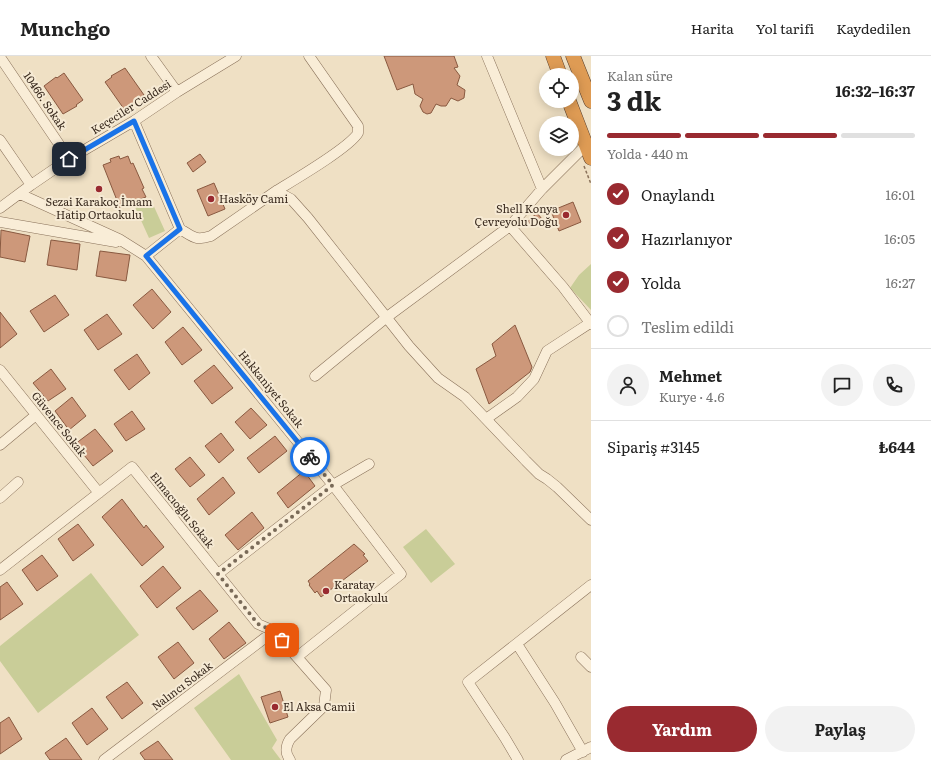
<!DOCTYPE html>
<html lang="tr">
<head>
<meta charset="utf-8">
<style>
	body { margin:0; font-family:Literata,serif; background:#f2f2f2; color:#222; height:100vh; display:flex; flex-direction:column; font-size:15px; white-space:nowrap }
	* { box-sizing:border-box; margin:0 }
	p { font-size:13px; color:#767676 }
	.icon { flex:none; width:22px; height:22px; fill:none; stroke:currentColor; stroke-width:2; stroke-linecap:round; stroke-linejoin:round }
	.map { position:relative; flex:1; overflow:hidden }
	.panel { display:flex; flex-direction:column; background:#fff; width:340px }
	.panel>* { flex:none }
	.tools { position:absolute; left:539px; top:12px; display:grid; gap:8px }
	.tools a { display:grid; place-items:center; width:40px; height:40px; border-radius:50%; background:#fff; box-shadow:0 2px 10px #0003; font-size:20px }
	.pin { position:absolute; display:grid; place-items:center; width:34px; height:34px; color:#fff; margin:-17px; border-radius:8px; box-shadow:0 2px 6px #0006 }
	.courier { position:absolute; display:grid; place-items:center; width:40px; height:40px; margin:-20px; border:3px solid #1a73e8; border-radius:50%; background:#fff; color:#222; box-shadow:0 1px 5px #0007 }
	.head em { font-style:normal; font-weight:700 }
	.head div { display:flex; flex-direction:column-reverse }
	.head { display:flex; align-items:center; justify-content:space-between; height:68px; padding:0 16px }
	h1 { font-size:26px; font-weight:700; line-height:30px }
	.bar { display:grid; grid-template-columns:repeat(4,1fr); gap:6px 4px; align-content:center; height:48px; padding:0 16px }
	.bar i { height:5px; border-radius:3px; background:#e0e0e0 }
	.bar .on { background:#992a30 }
	.bar p { grid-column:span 4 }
	.line { display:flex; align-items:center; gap:10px; padding:0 16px; border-top:1px solid #e0e0e0 }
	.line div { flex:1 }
	.round { display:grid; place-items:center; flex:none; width:42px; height:42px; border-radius:21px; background:#f2f2f2 }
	ol { padding:0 16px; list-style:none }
	li { display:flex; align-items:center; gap:12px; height:44px }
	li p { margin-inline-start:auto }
	li .icon { padding:4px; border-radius:50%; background:#992a30; color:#fff; stroke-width:4 }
	li:last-child { color:#767676 }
	li i { width:22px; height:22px; border:2px solid #e0e0e0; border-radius:50% }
	.primary-button { display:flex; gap:8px; margin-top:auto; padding:8px 16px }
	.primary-button a { flex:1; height:46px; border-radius:24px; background:#992a30; color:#fff; font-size:16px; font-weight:700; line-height:46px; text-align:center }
	.primary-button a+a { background:#f2f2f2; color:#222 }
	header { display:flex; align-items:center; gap:24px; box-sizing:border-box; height:56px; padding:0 20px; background:#fff; border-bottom:1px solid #e0e0e0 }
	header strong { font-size:19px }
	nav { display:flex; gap:22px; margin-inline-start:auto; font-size:14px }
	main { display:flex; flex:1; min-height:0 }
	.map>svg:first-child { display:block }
	.green { fill:#c9cd98 }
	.building { fill:#cd987a; stroke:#895940 }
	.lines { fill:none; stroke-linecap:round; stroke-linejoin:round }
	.minor-casing { stroke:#89715a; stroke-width:11 }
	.highway-casing { stroke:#573f2e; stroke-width:15 }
	.path { stroke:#89715a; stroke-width:1.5; stroke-dasharray:3 2; stroke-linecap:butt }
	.minor { stroke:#f9edd7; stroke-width:10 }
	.highway { stroke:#de9b54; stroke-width:14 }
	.done { stroke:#796a58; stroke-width:4; stroke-dasharray:0 7.2 }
	.route { stroke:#1a73e8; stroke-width:5 }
	.poi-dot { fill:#992a30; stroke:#f6ead4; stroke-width:1.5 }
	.labels { text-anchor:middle; stroke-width:4; stroke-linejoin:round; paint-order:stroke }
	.street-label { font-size:11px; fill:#392a1e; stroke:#f6ead4 }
	.poi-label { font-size:11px; fill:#392a1e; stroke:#f6ead4; text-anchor:start }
</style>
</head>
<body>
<header>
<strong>Munchgo</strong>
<nav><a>Harita</a><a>Yol tarifi</a><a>Kaydedilen</a></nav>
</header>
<main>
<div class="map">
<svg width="591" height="704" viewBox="0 0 591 704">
	<rect width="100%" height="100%" fill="#efe0c4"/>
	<!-- green -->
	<path class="green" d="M 151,144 L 165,175 L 149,182 L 135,151 Z
		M 591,208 L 591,254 L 570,232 L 579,219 Z
		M 426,473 L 455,508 L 431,527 L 403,491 Z
		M 91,517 L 139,579 L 38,657 L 0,605 L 0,590 Z
		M 239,618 L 277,684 L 272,692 L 281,704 L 231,704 L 194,652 Z"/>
	<!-- building -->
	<path class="building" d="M 384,0 L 454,0 L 458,11 L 454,12 L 460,20 L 457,29 L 465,34 L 464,42 L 458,45 L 451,42 L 446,50 L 441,50 L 436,48 L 431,57 L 427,58 L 423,56 L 420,50 L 423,43 L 415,38 L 413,28 L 397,34 Z
		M 125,12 L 144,39 L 132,49 L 131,48 L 124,53 L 105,26 L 112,21 L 111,20 Z
		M 64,17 L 83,44 L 76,49 L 77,50 L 63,58 L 44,30 L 56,21 L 57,22 Z
		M 200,98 L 206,106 L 193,116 L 187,107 Z
		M 119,100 L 120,103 L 128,100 L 131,108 L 133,107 L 144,132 L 142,133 L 146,141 L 138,144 L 140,147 L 129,151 L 128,149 L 120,152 L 103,109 L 111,106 L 110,103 Z
		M 214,127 L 225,153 L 208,160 L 197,134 Z
		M 573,146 L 581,166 L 559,175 L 551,155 Z
		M 537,157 L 542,163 L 533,171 L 528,165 Z
		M 1,174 L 30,180 L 25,206 L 0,201 Z
		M 51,184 L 80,188 L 77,214 L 47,209 Z
		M 100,195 L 130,199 L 126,225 L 96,220 Z
		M 152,233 L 171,256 L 153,273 L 133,249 Z
		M 55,239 L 69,259 L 44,276 L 30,255 Z
		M 0,256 L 17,278 L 0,292 Z
		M 107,258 L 122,278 L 98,294 L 84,274 Z
		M 515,269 L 532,311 L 530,316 L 489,348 L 476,313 L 496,300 L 492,288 Z
		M 183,271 L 202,294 L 182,309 L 165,286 Z
		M 137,298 L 150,317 L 129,334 L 114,314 Z
		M 214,309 L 233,332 L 212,348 L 194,325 Z
		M 51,313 L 66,333 L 48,345 L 33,327 Z
		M 72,341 L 86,360 L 69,374 L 55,355 Z
		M 251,352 L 267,369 L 250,383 L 235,366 Z
		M 132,355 L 145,373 L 126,385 L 114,368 Z
		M 95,373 L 113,395 L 93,410 L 75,388 Z
		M 221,377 L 234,394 L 219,407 L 205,390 Z
		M 275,380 L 287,395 L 259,417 L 247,402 Z
		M 190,401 L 205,419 L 190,431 L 175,413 Z
		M 304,415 L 315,430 L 288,452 L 277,437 Z
		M 223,421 L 235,437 L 209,459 L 197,443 Z
		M 122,443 L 144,472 L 146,469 L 164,491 L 142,510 L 102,461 Z
		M 252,456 L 264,472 L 238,494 L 225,479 Z
		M 78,468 L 94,489 L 73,505 L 58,483 Z
		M 354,488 L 365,498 L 363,499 L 368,505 L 321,541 L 317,535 L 315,537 L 309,529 L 310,528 L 308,525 Z
		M 42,499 L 58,520 L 37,535 L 22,514 Z
		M 163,510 L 181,532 L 157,552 L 140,530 Z
		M 7,526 L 23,548 L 0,564 L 0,531 Z
		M 200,534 L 218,555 L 193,574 L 176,552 Z
		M 229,566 L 246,587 L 224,603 L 209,583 Z
		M 178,586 L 194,607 L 174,623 L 158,601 Z
		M 127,626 L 143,647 L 122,663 L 106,641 Z
		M 280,635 L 288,661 L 270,667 L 261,641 Z
		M 92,652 L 108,673 L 87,689 L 72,667 Z
		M 9,661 L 22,683 L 0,698 L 0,667 Z
		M 66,682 L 82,704 L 50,704 L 45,697 Z
		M 158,685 L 173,704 L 145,704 L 140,697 Z"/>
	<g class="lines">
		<defs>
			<path id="minor" d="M 151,0 L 177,36
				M 487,0 L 542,133
				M 0,1 L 69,103
				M 134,65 L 180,173 L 146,200
				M 0,84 L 31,129
				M 276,135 C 294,124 349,92 358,77 L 358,70 L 309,0
				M 20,138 L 119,183 L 146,200 L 333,429 L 401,518 L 297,601
				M 0,152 L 31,129 L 69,103 L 134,65 L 177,36 L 236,0
				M 0,166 L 116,186
				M 510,170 L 563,231 L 591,268
				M 180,173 C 194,181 195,185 211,180 L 276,135 L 291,143 L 308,162 L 409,290 L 438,322 L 465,341 L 526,405 L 539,418 L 547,423 L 557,431 L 591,464
				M 0,314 L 99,437
				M 315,320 L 387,261 L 510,170 L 542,133 L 586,89
				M 486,363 L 517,341 L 534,323 L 547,295 L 590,267
				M 0,389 L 36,359
				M 0,442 L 18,426
				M 0,514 L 132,411 L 258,568 L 274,575 L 326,634 L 324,650 L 290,683 C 285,691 285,697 290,704
				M 218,518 L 333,429 L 369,408
				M 517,588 L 555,647 L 583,696
				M 581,601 L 591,611
				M 104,704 L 274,575
				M 518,704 L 505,682 L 468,626 L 591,529
				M 566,704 L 591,691"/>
			<path id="highway" d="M 553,0 L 560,19
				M 573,0 L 591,45
				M 569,45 L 591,102"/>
		</defs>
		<!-- minor casing -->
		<use href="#minor" class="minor-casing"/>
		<!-- highway casing -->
		<use href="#highway" class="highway-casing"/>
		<!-- path -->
		<path class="path" d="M 584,110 L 591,128"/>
		<!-- minor -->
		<use href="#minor" class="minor"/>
		<!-- highway -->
		<use href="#highway" class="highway"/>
	</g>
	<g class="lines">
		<!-- done -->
		<path class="done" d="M 282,584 L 274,575 L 258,568 L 218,518 L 333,429 L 310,401"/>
		<!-- route -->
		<path class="route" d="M 69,103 L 134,65 L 180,173 L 146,200 L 310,401"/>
	</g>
	<!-- markers -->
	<g class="poi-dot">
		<circle cx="99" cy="133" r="4"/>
		<circle cx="211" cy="143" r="4"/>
		<circle cx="566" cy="159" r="4"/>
		<circle cx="326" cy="535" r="4"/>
		<circle cx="275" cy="651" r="4"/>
	</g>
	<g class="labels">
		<!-- street labels -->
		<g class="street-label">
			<text transform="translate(45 45) rotate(56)" y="4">10466. Sokak</text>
			<text transform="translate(131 51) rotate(-32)" y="4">Keçeciler Caddesi</text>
			<text transform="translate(271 333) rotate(51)" y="4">Hakkaniyet Sokak</text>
			<text transform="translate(59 368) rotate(51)" y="4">Güvence Sokak</text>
			<text transform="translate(182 454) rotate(51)" y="4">Elmacıoğlu Sokak</text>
			<text transform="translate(182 630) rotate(-37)" y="4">Nalıncı Sokak</text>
		</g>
		<!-- poi labels -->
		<g class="poi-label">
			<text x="219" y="147">Hasköy Cami</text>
			<text x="99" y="150" text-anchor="middle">Sezai Karakoç İmam<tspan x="99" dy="13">Hatip Ortaokulu</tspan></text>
			<text x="558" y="157" text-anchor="end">Shell Konya<tspan x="558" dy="13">Çevreyolu Doğu</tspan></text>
			<text x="334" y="533">Karatay<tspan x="334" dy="13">Ortaokulu</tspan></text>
			<text x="283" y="655">El Aksa Camii</text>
		</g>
	</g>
</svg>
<div class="tools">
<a><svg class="icon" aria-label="locate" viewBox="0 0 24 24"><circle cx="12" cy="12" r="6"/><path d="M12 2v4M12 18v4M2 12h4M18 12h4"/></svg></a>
<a><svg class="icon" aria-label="layers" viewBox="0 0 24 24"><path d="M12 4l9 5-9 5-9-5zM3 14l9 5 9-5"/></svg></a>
</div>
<div class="pin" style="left:282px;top:584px;background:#ea580c"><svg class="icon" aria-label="bag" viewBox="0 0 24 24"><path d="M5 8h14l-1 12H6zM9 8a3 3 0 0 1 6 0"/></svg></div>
<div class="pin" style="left:69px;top:103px;background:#1f2937"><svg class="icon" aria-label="home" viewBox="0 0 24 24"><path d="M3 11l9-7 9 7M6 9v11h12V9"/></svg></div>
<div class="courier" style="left:310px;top:401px"><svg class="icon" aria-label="bike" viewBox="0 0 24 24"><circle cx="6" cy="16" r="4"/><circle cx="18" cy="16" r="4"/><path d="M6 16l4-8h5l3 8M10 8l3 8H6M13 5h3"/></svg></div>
</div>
<section class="panel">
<div class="head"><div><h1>3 dk</h1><p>Kalan süre</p></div><em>16:32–16:37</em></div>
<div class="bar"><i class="on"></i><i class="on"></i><i class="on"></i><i></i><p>Yolda · 440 m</p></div>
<ol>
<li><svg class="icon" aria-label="check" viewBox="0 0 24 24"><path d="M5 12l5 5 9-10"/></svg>Onaylandı<p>16:01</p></li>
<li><svg class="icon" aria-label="check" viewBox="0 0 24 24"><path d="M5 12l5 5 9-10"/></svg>Hazırlanıyor<p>16:05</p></li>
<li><svg class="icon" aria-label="check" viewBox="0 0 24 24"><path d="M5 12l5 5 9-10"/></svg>Yolda<p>16:27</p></li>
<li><i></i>Teslim edildi</li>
</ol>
<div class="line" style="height:72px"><a class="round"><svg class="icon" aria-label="person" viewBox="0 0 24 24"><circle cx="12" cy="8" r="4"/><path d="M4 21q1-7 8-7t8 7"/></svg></a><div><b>Mehmet</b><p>Kurye · 4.6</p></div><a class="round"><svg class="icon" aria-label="chat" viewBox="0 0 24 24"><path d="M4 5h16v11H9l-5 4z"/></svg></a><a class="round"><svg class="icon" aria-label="phone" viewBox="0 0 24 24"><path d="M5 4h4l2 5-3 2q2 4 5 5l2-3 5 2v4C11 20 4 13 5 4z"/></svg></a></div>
<div class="line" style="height:52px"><div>Sipariş #3145</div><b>₺644</b></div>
<div class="primary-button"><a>Yardım</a><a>Paylaş</a></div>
</section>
</main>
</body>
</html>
